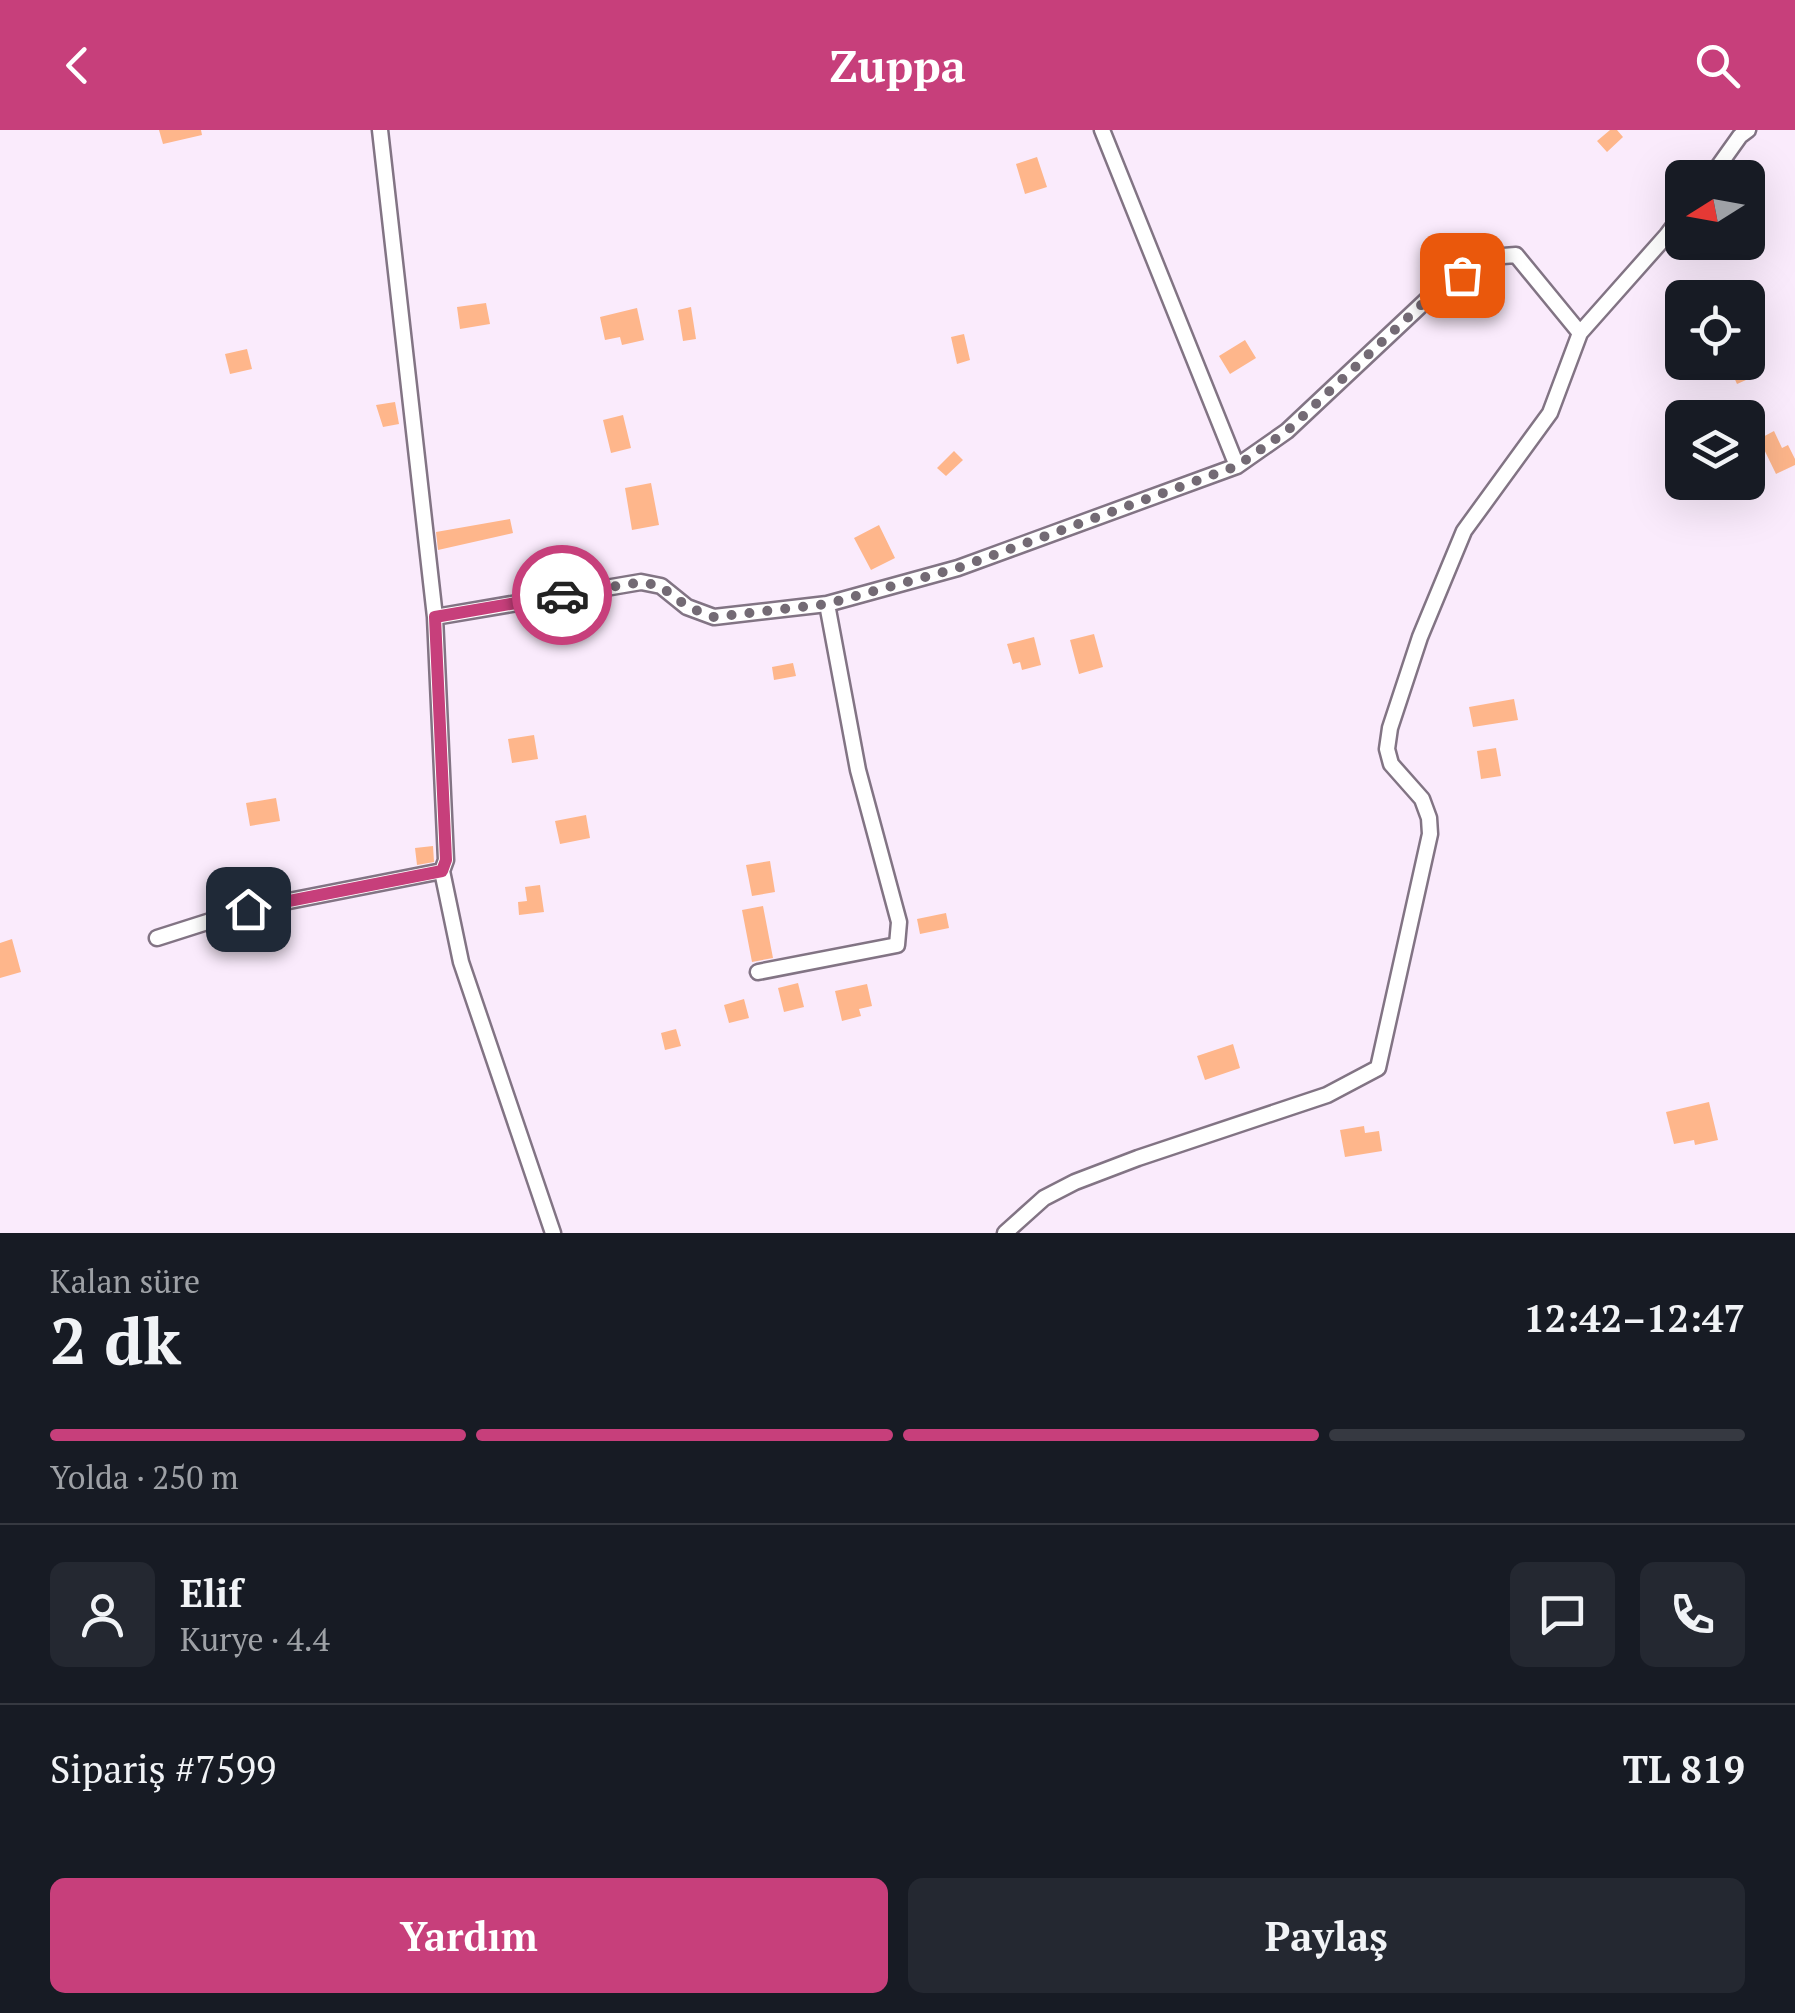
<!DOCTYPE html>
<html lang="tr">
<head>
<meta charset="utf-8">
<style>
	body { margin:0; font-family:"PT Serif",serif; background:#242831; color:#f1f3f6; height:100vh; display:flex; flex-direction:column; font-size:38px; white-space:nowrap }
	* { box-sizing:border-box; margin:0 }
	p { font-size:32px; color:#9ea1a6 }
	.icon { flex:none; width:55px; height:55px; fill:none; stroke:currentColor; stroke-width:2; stroke-linecap:round; stroke-linejoin:round }
	.map { position:relative; height:1103px; overflow:hidden }
	.details { display:flex; flex-direction:column; background:#171b24; flex:1 }
	.details>* { flex:none }
	.needle { width:65px; rotate:259deg }
	.controls { position:absolute; left:1665px; top:30px; display:grid; gap:20px }
	.controls a { display:grid; place-items:center; width:100px; height:100px; border-radius:15px; background:#171b24; box-shadow:0 10px 40px #0002; font-size:50px }
	.pin { position:absolute; display:grid; place-items:center; width:85px; height:85px; color:#fff; margin:-42px; border-radius:20px; box-shadow:0 5px 15px #0006 }
	.courier { position:absolute; display:grid; place-items:center; width:100px; height:100px; margin:-50px; border:8px solid #c73f7b; border-radius:50%; background:#fff; color:#222; box-shadow:0 2px 12px #0007 }
	.headline em { font-style:normal; font-weight:700 }
	.headline div { display:flex; flex-direction:column-reverse }
	.headline { display:flex; align-items:center; justify-content:space-between; height:170px; padding:0 50px }
	h1 { font-size:65px; font-weight:700; line-height:75px }
	.bar { display:grid; grid-template-columns:repeat(4,1fr); gap:15px 10px; align-content:center; height:120px; padding:0 50px }
	.bar i { height:12px; border-radius:8px; background:#363941 }
	.bar .selected { background:#c73f7b }
	.bar p { grid-column:span 4 }
	.line { display:flex; align-items:center; gap:25px; padding:0 50px; border-top:2px solid #363941 }
	.line div { flex:1 }
	.round { display:grid; place-items:center; flex:none; width:105px; height:105px; border-radius:15px; background:#242831 }
	.cta { display:flex; gap:20px; margin-top:auto; padding:20px 50px }
	.cta a { flex:1; height:115px; border-radius:15px; background:#c73f7b; color:#fff; font-size:40px; font-weight:700; line-height:115px; text-align:center }
	.cta a+a { background:#242831; color:#f1f3f6 }
	header { display:flex; justify-content:space-between; align-items:center; height:130px; padding:0 50px; background:#c73f7b; color:#fff; font-size:45px; font-weight:700 }
	.map>svg:first-child { display:block }
	.building { fill:#feb68b }
	.lines { fill:none; stroke-linecap:round; stroke-linejoin:round }
	.street-casing { stroke:#827484; stroke-width:19 }
	.street { stroke:#fff; stroke-width:14 }
	.done { stroke:#736a74; stroke-width:10; stroke-dasharray:0 18 }
	.route { stroke:#c73f7b; stroke-width:12 }
</style>
</head>
<body>
<header><svg class="icon" aria-label="back" viewBox="0 0 24 24"><path d="M15 5l-7 7 7 7"/></svg>Zuppa<svg class="icon" aria-label="search" viewBox="0 0 24 24"><circle cx="10" cy="10" r="6"/><path d="M15 15l6 6"/></svg></header>
<div class="map">
<svg width="1795" height="1103" viewBox="0 0 1795 1103">
	<rect width="100%" height="100%" fill="#faebfc"/>
	<!-- building -->
	<path class="building" d="M 159,0 L 201,0 L 202,5 L 163,14 Z
		M 1610,0 L 1617,0 L 1623,7 L 1607,22 L 1597,11 Z
		M 1037,27 L 1047,57 L 1025,64 L 1016,34 Z
		M 486,173 L 490,194 L 460,199 L 457,177 Z
		M 691,177 L 696,209 L 683,211 L 678,180 Z
		M 637,178 L 644,210 L 622,215 L 620,207 L 605,210 L 600,187 Z
		M 964,204 L 970,230 L 957,234 L 951,207 Z
		M 1245,210 L 1256,228 L 1230,244 L 1219,226 Z
		M 247,219 L 252,239 L 230,244 L 225,224 Z
		M 1727,232 L 1748,232 L 1755,246 L 1737,254 Z
		M 395,272 L 399,294 L 383,297 L 376,275 Z
		M 623,285 L 631,318 L 611,323 L 603,290 Z
		M 1774,301 L 1782,318 L 1788,315 L 1795,329 L 1795,335 L 1776,344 L 1759,309 Z
		M 954,321 L 963,330 L 946,346 L 937,338 Z
		M 651,353 L 659,395 L 632,400 L 625,358 Z
		M 510,389 L 513,403 L 438,420 L 436,402 Z
		M 879,395 L 895,428 L 871,440 L 854,408 Z
		M 1094,504 L 1103,537 L 1079,544 L 1070,510 Z
		M 1034,507 L 1041,535 L 1022,540 L 1020,532 L 1013,534 L 1007,514 Z
		M 793,533 L 796,546 L 774,550 L 772,537 Z
		M 1514,569 L 1518,590 L 1473,597 L 1469,577 Z
		M 534,605 L 538,629 L 512,633 L 508,609 Z
		M 1496,618 L 1501,646 L 1481,649 L 1477,621 Z
		M 276,668 L 280,691 L 250,696 L 246,673 Z
		M 586,685 L 590,708 L 560,714 L 555,691 Z
		M 433,716 L 434,732 L 417,735 L 415,718 Z
		M 770,731 L 775,762 L 752,766 L 746,735 Z
		M 540,755 L 544,782 L 519,785 L 518,772 L 527,771 L 525,757 Z
		M 763,776 L 773,828 L 752,832 L 742,780 Z
		M 946,783 L 949,798 L 920,804 L 917,789 Z
		M 12,809 L 21,842 L 0,848 L 0,813 Z
		M 798,853 L 804,877 L 784,882 L 778,858 Z
		M 867,854 L 872,876 L 859,879 L 861,886 L 842,891 L 835,861 Z
		M 744,869 L 749,888 L 729,893 L 724,875 Z
		M 676,899 L 681,916 L 665,920 L 661,903 Z
		M 1233,914 L 1240,938 L 1205,950 L 1197,926 Z
		M 1709,972 L 1718,1010 L 1695,1015 L 1694,1010 L 1674,1014 L 1666,982 Z
		M 1364,996 L 1365,1003 L 1379,1001 L 1382,1021 L 1345,1027 L 1340,1000 Z"/>
	<g class="lines">
		<defs>
			<path id="street" d="M 380,0 L 435,487 L 446,730 L 442,741 L 461,832 L 553,1103
				M 1102,0 L 1237,336
				M 1710,48 L 1740,6 L 1748,0
				M 435,487 L 641,452 L 661,456 L 687,477 L 714,487 L 827,474 L 958,438 L 1237,336 L 1287,301 L 1434,163 L 1490,127 L 1516,125 L 1580,203
				M 157,808 L 248,779 L 442,741
				M 758,842 L 897,815 L 899,792 L 858,640 L 827,474
				M 1005,1103 L 1044,1068 L 1075,1052 L 1138,1028 L 1327,965 L 1378,938 L 1430,704 L 1429,688 L 1422,669 L 1391,634 L 1387,619 L 1390,598 L 1420,507 L 1464,401 L 1550,283 L 1580,203 L 1667,105 L 1682,85"/>
		</defs>
		<!-- street casing -->
		<use href="#street" class="street-casing"/>
		<!-- street -->
		<use href="#street" class="street"/>
	</g>
	<g class="lines">
		<!-- done -->
		<path class="done" d="M 562,465 L 642,452 L 660,456 L 688,477 L 714,487 L 827,474 L 958,438 L 1237,336 L 1287,301 L 1434,163 L 1462,145"/>
		<!-- route -->
		<path class="route" d="M 248,779 L 442,741 L 446,730 L 435,487 L 562,465"/>
	</g>
</svg>
<div class="controls">
<a><svg class="needle" viewBox="-14 -14 28 28"><path d="M0-13l5 13h-10z" fill="#e53935"/><path d="M0 13l5-13h-10z" fill="#9ea1a6"/></svg></a>
<a><svg class="icon" aria-label="locate" viewBox="0 0 24 24"><circle cx="12" cy="12" r="6"/><path d="M12 2v4M12 18v4M2 12h4M18 12h4"/></svg></a>
<a><svg class="icon" aria-label="layers" viewBox="0 0 24 24"><path d="M12 4l9 5-9 5-9-5zM3 14l9 5 9-5"/></svg></a>
</div>
<div class="pin" style="left:1462px;top:145px;background:#ea580c"><svg class="icon" aria-label="bag" viewBox="0 0 24 24"><path d="M5 8h14l-1 12H6zM9 8a3 3 0 0 1 6 0"/></svg></div>
<div class="pin" style="left:248px;top:779px;background:#1f2937"><svg class="icon" aria-label="home" viewBox="0 0 24 24"><path d="M3 11l9-7 9 7M6 9v11h12V9"/></svg></div>
<div class="courier" style="left:562px;top:465px"><svg class="icon" aria-label="car" viewBox="0 0 24 24"><path d="M5 17H2v-5l4-1 3-4h7l3 4 3 1v5h-3M9 17h6M6 11h13"/><circle cx="7" cy="17" r="2"/><circle cx="17" cy="17" r="2"/></svg></div>
</div>
<section class="details">
<div class="headline"><div><h1>2 dk</h1><p>Kalan süre</p></div><em>12:42–12:47</em></div>
<div class="bar"><i class="selected"></i><i class="selected"></i><i class="selected"></i><i></i><p>Yolda · 250 m</p></div>
<div class="line" style="height:180px"><a class="round"><svg class="icon" aria-label="person" viewBox="0 0 24 24"><circle cx="12" cy="8" r="4"/><path d="M4 21q1-7 8-7t8 7"/></svg></a><div><b>Elif</b><p>Kurye · 4.4</p></div><a class="round"><svg class="icon" aria-label="chat" viewBox="0 0 24 24"><path d="M4 5h16v11H9l-5 4z"/></svg></a><a class="round"><svg class="icon" aria-label="phone" viewBox="0 0 24 24"><path d="M5 4h4l2 5-3 2q2 4 5 5l2-3 5 2v4C11 20 4 13 5 4z"/></svg></a></div>
<div class="line" style="height:130px"><div>Sipariş #7599</div><b>TL 819</b></div>
<div class="cta"><a>Yardım</a><a>Paylaş</a></div>
</section>
</body>
</html>
